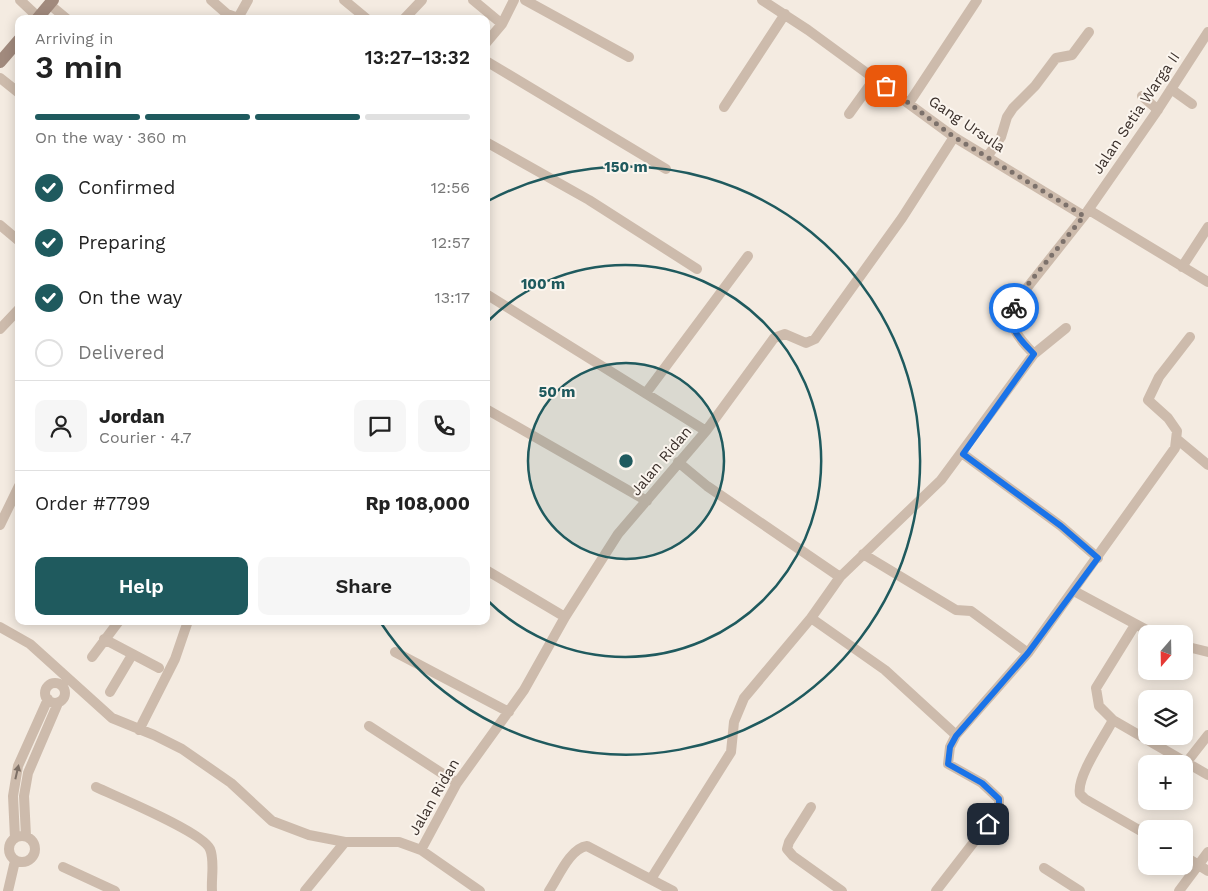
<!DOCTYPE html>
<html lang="en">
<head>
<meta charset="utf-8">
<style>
	body { margin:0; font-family:"Work Sans",sans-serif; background:#f6f6f6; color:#222; height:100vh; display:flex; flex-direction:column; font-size:19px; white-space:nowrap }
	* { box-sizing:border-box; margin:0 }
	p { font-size:16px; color:#767676 }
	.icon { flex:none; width:28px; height:28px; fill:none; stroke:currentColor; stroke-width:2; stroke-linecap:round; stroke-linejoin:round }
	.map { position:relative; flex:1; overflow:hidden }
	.sheet { position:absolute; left:15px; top:15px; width:475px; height:610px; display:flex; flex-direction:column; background:#fff; border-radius:10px; box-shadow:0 2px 12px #0003 }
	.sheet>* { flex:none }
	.needle { width:32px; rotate:200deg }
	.buttons { position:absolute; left:1138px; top:625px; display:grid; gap:10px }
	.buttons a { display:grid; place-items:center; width:55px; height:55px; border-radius:10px; background:#fff; box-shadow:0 2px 12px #0003; font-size:25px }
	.pin { position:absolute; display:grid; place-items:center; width:42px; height:42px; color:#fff; margin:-21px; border-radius:10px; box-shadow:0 2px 8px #0006 }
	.courier { position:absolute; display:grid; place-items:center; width:50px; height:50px; margin:-25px; border:4px solid #1a73e8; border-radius:50%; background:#fff; color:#222; box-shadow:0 1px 6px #0007 }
	.headline em { font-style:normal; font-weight:600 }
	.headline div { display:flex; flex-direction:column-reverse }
	.headline { display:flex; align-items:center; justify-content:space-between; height:85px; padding:0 20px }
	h1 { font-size:32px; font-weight:600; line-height:38px }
	.bar { display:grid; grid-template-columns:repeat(4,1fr); gap:8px 5px; align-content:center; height:60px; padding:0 20px }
	.bar i { height:6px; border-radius:4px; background:#e0e0e0 }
	.bar .on { background:#1f5a5e }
	.bar p { grid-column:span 4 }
	.line { display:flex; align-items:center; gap:12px; padding:0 20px; border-top:1px solid #e0e0e0 }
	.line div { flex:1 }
	.round { display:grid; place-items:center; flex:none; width:52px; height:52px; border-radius:10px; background:#f6f6f6 }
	ol { padding:0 20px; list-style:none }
	li { display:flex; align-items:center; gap:15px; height:55px }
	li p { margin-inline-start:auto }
	li .icon { padding:5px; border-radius:50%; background:#1f5a5e; color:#fff; stroke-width:4 }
	li:last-child { color:#767676 }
	li i { width:28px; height:28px; border:2px solid #e0e0e0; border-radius:50% }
	.primary-button { display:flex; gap:10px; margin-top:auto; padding:10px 20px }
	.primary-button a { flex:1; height:58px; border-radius:10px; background:#1f5a5e; color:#fff; font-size:20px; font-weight:600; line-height:58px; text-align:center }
	.primary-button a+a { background:#f6f6f6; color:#222 }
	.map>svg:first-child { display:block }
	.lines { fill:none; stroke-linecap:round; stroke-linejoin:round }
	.street { stroke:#cdbbac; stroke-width:10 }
	.secondary { stroke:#a18a7d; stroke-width:12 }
	.oneway { fill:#7d6f65 }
	.done { stroke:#7c716b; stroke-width:5; stroke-dasharray:0 9 }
	.route { stroke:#1a73e8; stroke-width:6 }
	.ring { fill:none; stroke:#1f5a5e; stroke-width:2.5 }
	.labels { text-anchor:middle; stroke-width:4; stroke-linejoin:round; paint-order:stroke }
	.street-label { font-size:15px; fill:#3b302b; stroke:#fbf5ee }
	.centre { fill:#1f5a5e; stroke:#fbf5ee; stroke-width:2.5 }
	.ring-label { font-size:15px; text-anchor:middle; font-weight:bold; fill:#1f5a5e; stroke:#fbf5ee; stroke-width:4; stroke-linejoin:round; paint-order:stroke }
</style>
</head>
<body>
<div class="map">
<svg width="1208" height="891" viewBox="0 0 1208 891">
	<rect width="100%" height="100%" fill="#f4ebe1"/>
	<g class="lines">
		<!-- street -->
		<path class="street" d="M 20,0 L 38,17
			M 211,0 L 227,14 L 238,18 L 248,0
			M 344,0 L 367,19
			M 473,0 L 502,24
			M 525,0 L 629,57
			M 762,0 L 808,30 L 954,137 L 1084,216
			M 49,4 L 67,19
			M 404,19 L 422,0
			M 486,43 L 502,24 L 514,0
			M 486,61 L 666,169
			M 0,78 L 19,93
			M 1171,89 L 1192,104
			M 1142,96 L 1158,110
			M 909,103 L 977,0
			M 724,107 L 785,14
			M 849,114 L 875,78
			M 486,142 L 589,200 L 697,269
			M 987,157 L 1001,137 L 1007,117 L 1013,108 L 1035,86 L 1056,58 L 1072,55 L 1089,32
			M 1089,210 L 1208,282
			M 0,225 L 19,241
			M 1182,267 L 1208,227
			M 486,294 L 706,431
			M 0,329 L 19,309
			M 1034,354 L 1066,328
			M 646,393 L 748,256
			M 486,409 L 647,501
			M 1178,440 L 1208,465
			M 963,454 L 1061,526 L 1098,558
			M 678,462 L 707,486 L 840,577
			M 0,525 L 19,486
			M 863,554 L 956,610 L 971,611 L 1028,653
			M 486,570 L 565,617
			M 1074,591 L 1154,634
			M 811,618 L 885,670 L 956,735
			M 1135,625 L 1096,688 L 1099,706 L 1113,720 L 1208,775
			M 0,627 L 30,644 L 112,718 L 154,735 L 182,749 L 231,783 L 272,821 L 309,835 L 345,842 L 399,842 L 421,850 L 480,891
			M 104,639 L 159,668
			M 1184,646 L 1208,652
			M 395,652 L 509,712
			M 92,657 L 119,621
			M45 693a10 10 0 1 1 20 0a10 10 0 1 1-20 0Z
			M 110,692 L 132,655
			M 1113,720 C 1105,736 1076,777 1080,794 L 1085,799 L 1146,834
			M 369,726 L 457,783
			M 139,730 L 175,659 L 188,621
			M 1186,763 L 1208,735
			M 96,787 C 117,797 203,832 210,849 C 215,861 211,878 212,891
			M 811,807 L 789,842 L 787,849 L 793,856 L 842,891
			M9 849a13 13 0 1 1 26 0a13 13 0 1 1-26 0Z
			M 26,836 L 24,796 L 28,773 L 58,703
			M 15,838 L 13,796 L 18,766 L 48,699
			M 421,850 L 457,783 L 524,690 L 565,617 L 618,534 L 706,431 L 774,338 L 785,334 L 806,343 L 815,339 L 902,218 L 954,137
			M 1184,856 L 1208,871
			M 63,867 L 115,891
			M 1044,868 L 1080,891
			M 651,879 L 731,752 L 734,722 L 744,698 L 811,618 L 840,577 L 941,480 L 1034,354 C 1019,339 1007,326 1015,303 L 1084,216 L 1155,114 L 1208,32
			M 8,891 L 15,861
			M 305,891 L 345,842
			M 549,891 C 558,878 570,848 587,846 L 673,891
			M 936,891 L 994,816 L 999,806 L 999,799 L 982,783 L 948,764 L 950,747 L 956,735 L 1028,653 L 1175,448 L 1177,431 L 1168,418 L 1148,400 L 1159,377 L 1190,337
			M 1179,891 L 1208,852"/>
		<!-- secondary -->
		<path class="secondary" d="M 37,19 L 53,0
			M 0,62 L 19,40"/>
	</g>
	<!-- one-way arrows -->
	<defs><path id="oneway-solid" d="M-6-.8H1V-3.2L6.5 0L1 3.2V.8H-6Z" transform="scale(1.25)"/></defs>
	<use class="oneway" href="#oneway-solid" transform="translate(17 772) rotate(-77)"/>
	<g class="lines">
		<!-- done -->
		<path class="done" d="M 886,86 L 954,137 L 1084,216 L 1020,294 L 1014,308"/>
		<!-- route -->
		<path class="route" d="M 988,824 L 999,806 L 999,799 L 982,783 L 948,764 L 950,747 L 956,736 L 1028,653 L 1098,558 L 1061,526 L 963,454 L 1034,354 C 1022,341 1006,328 1014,308"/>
	</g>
	<!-- distance rings -->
	<circle cx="626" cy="461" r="98" fill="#1f5a5e" fill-opacity=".12"/>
	<g class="ring">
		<circle cx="626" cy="461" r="98"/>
		<path d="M487 322A196 196 0 1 1 487 600"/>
		<path d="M488 201A294 294 0 1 1 381 623"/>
	</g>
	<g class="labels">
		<!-- street labels -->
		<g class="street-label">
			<text transform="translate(1136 113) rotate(-56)" y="5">Jalan Setia Warga II</text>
			<text transform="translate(967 124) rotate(34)" y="5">Gang Ursula</text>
			<text transform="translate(661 461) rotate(-50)" y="5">Jalan Ridan</text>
			<text transform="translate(434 797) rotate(-60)" y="5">Jalan Ridan</text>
		</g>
	</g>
	<circle cx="626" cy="461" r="8" class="centre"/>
	<g class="ring-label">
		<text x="626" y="172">150 m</text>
		<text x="543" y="289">100 m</text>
		<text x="557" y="397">50 m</text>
	</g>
</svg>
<div class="buttons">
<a><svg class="needle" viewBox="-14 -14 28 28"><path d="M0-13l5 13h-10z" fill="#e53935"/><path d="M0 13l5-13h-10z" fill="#767676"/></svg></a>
<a><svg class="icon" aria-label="layers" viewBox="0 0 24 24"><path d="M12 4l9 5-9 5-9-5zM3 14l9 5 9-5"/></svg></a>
<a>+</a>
<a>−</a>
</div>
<div class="pin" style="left:886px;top:86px;background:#ea580c"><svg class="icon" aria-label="bag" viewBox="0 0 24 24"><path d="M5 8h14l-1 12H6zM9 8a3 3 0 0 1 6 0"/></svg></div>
<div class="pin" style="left:988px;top:824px;background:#1f2937"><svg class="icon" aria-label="home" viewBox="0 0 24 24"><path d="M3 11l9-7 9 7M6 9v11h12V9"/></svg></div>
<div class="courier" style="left:1014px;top:308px"><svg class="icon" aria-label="bike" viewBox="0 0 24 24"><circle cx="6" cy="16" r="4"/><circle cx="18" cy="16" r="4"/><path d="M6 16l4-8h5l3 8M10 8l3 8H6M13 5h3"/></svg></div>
<section class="sheet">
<div class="headline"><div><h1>3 min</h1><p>Arriving in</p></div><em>13:27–13:32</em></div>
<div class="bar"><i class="on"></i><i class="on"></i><i class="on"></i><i></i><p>On the way · 360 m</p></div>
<ol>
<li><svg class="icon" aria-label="check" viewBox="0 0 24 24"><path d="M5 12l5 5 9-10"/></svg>Confirmed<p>12:56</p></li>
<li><svg class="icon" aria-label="check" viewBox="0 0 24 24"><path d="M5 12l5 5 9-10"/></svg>Preparing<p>12:57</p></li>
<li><svg class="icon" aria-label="check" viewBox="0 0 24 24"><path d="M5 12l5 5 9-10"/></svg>On the way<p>13:17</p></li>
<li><i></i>Delivered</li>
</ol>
<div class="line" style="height:90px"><a class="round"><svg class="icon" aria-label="person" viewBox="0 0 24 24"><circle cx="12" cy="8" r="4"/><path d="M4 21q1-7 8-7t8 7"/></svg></a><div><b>Jordan</b><p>Courier · 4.7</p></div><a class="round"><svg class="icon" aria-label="chat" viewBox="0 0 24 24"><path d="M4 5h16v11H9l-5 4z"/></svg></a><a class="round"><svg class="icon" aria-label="phone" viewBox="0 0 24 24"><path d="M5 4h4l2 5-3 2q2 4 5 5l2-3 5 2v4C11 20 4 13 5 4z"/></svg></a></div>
<div class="line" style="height:65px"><div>Order #7799</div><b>Rp 108,000</b></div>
<div class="primary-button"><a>Help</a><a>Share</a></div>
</section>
</div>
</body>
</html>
